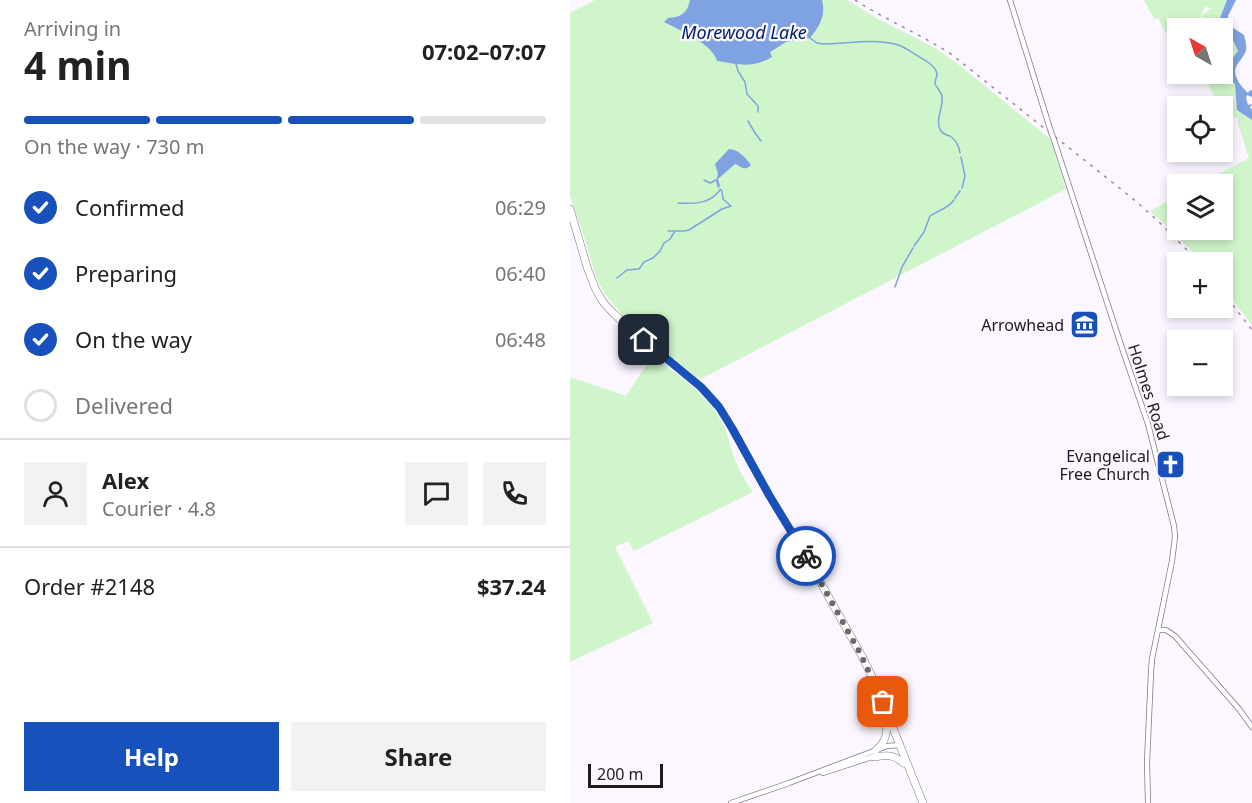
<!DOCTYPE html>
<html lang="en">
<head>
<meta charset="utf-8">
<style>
	body { margin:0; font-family:"Noto Sans",sans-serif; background:#f2f2f2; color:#222; height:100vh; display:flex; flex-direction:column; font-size:22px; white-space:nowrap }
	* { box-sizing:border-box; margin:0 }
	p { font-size:20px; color:#767676 }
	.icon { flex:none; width:33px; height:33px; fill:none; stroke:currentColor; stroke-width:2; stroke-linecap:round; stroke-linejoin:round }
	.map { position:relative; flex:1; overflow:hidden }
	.side { display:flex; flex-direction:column; background:#fff; width:570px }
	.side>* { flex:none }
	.needle { width:39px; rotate:321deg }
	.controls { position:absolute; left:597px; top:18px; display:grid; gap:12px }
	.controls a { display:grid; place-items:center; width:66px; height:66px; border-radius:0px; background:#fff; box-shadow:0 3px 9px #0003; font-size:30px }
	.scale { position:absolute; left:18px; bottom:15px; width:75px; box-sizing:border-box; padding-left:6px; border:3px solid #1d1b20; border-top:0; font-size:16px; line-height:21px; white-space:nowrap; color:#1d1b20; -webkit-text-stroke:4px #fbf6ff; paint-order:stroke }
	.pin { position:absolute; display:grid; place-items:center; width:51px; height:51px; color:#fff; margin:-26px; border-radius:12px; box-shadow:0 3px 9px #0006 }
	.courier { position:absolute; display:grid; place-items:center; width:60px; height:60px; margin:-30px; border:4px solid #1850bc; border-radius:50%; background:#fff; color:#222; box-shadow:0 2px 8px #0007 }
	.head em { font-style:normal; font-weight:700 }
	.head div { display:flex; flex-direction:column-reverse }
	.head { display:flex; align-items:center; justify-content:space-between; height:102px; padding:0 24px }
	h1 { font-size:39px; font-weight:700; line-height:45px }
	.bar { display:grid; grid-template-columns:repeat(4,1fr); gap:9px 6px; align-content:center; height:72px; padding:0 24px }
	.bar i { height:8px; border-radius:4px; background:#e0e0e0 }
	.bar .active { background:#1850bc }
	.bar p { grid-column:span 4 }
	.line { display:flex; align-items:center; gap:15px; padding:0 24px; border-top:2px solid #e0e0e0 }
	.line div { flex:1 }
	.round { display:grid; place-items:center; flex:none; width:63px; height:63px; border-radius:0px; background:#f2f2f2 }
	ol { padding:0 24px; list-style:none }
	li { display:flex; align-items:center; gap:18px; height:66px }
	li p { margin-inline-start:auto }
	li .icon { padding:6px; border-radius:50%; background:#1850bc; color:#fff; stroke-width:4 }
	li:last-child { color:#767676 }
	li i { width:33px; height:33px; border:3px solid #e0e0e0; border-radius:50% }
	.primary-button { display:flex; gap:12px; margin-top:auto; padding:12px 24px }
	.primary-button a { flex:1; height:69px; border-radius:0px; background:#1850bc; color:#fff; font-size:24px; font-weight:700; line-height:69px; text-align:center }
	.primary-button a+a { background:#f2f2f2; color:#222 }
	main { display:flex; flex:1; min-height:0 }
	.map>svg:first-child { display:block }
	.green { fill:#d1f5cb }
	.water { fill:#7fa2e2 }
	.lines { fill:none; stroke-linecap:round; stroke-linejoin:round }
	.stream { stroke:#7fa2e2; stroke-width:1.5 }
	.secondary-casing { stroke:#7f7886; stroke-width:6 }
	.highway-casing { stroke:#7f7886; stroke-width:8 }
	.secondary { stroke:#fff; stroke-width:4.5 }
	.highway { stroke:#fff; stroke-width:7 }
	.rail { stroke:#928e95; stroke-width:1.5; stroke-dasharray:3 6; stroke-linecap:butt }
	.secondary-bridge-casing { stroke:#7f7886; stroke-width:6; stroke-linecap:butt }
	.secondary-bridge { stroke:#fff; stroke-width:4.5 }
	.done { stroke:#6b686e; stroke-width:6; stroke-dasharray:0 10.8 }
	.route { stroke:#1850bc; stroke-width:8 }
	.labels { text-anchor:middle; stroke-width:4.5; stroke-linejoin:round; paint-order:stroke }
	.poi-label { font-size:16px; fill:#1d1b20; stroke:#fbf6ff; text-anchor:end }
	.street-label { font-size:16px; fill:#1d1b20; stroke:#fbf6ff }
	.water-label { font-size:18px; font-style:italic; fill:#01226a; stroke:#fbf6ff }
</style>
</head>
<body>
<main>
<section class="side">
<div class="head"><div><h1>4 min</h1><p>Arriving in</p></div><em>07:02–07:07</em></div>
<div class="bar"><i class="active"></i><i class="active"></i><i class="active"></i><i></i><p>On the way · 730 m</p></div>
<ol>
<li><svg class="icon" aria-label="check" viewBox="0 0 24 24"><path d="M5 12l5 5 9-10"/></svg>Confirmed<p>06:29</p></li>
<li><svg class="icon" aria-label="check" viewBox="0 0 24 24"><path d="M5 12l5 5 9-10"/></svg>Preparing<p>06:40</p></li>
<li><svg class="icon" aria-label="check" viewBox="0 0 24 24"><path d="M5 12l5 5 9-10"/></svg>On the way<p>06:48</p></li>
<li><i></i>Delivered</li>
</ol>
<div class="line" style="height:108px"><a class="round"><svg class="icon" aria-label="person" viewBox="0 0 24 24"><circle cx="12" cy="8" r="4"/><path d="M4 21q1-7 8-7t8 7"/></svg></a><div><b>Alex</b><p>Courier · 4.8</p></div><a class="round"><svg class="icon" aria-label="chat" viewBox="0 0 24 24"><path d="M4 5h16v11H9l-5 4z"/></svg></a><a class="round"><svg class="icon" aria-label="phone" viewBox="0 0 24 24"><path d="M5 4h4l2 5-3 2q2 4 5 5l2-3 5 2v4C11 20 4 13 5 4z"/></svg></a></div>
<div class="line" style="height:78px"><div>Order #2148</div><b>$37.24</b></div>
<div class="primary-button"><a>Help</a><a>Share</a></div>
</section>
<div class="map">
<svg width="682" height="803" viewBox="0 0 682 803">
	<rect width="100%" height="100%" fill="#fbf6ff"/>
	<!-- green -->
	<path class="green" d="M 25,0 L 277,0 L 306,18 L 350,40 L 371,52 L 393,68 L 480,139 L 496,189 L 129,380 L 52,315 L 35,294 L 26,277 L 14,236 L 0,196 L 0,13 Z
		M 574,0 L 657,0 L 646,28 L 632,28 C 629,19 633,12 642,8 L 635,7 L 627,25 L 628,28 L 608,28 L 607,53 L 588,18 L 584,19 Z
		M 652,29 C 660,36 673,47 664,58 C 661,61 656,65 657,70 C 657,74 659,77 659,80 L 665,84 L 667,109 L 682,120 L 682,325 L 653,287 L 652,262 L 632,262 L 602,231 L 580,211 L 607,196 L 608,230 L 652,230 L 652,184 L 630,184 L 679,158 L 667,121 L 669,120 L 647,103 L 636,80 L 625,74 L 652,74 Z
		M 83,355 C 106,374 136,393 151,420 C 159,434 160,450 167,464 C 171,474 177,484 183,492 L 64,551 L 58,541 L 45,547 L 83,623 L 0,662 L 0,379 L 3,378 L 56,396 Z"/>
	<!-- water -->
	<path class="water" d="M 120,0 L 252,0 C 256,15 250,26 240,38 L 216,42 L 200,52 L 202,57 C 181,69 169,64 147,61 C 143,44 109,30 94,22 L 98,18 C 111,17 117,14 120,0 Z
		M 657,0 L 666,0 L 658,16 L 659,25 L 674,35 C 675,40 677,45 676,50 C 674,57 669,61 666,67 C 662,76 672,87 678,93 L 680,90 L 682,91 L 682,97 L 677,95 L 676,98 L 678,105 L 682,104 L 680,108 L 682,109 L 682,120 L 667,110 L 665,84 L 659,80 L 656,69 L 660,62 L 668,51 L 664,42 L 653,29 L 646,28 Z
		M 159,149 C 168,149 176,158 181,165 C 174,172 171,166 165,164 L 148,179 L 150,186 L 148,188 L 146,181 L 148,174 L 145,164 Z"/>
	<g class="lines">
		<!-- stream -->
		<path class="stream" d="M 240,38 L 247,43 L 253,44 C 277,44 304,38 328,45 C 335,47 341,52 348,56 C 354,60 367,66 367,75 C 366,78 365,81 365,84 C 367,88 371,92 372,96 C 374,107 364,121 371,131 C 373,134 377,135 380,136 C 386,140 389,146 390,153
			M 166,64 L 168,71 L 175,82 L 177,94 L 188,106 L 188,112
			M 178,121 L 185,133 L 191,141
			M 391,157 L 395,176 L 392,188
			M 134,180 L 140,183 L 146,180
			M 385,198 L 390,191
			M 108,203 C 124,204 140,204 150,190
			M 98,231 L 113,231
			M 114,231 L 119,230 L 152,209 L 161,206 L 153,199 L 152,191 L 150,189
			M 344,246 L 354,232 L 360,216 C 369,210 379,208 384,200
			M 47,278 L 57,270 L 69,269 L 74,262 L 83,258 L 90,251 L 94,243 L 100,239 L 105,231
			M 325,287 L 332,267 L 343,248"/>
		<defs>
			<path id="secondary" d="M 440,0 L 481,132
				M 484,140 L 550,342 L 578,424 L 604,526 L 605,537 L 602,561 L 582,659 L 581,672 L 577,762 L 578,803
				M 588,630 L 596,630 L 605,636 L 669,709 L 682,727
				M 253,773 L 305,756
				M 161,803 L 219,783 L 317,746 L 331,745"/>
			<path id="highway" d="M 0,209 L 18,270 L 26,290 L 33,302 L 44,314 L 74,340 L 131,387 L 149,407 L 162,428 L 199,495 L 230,546 L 293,658 L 305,683 L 353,803
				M 306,750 C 316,742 318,733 316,721
				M 304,757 C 316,755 324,754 333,763"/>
		</defs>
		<!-- secondary casing -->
		<use href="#secondary" class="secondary-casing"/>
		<!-- highway casing -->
		<use href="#highway" class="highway-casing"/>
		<!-- secondary -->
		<use href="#secondary" class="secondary"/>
		<!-- highway -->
		<use href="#highway" class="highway"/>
		<!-- rail -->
		<path class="rail" d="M 285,0 C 316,20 350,34 381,54 L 562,198 L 586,219 L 629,262
			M 652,291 L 682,330"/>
		<defs>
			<path id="secondary-bridge" d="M 481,132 L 484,140"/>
		</defs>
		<!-- secondary-bridge casing -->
		<use href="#secondary-bridge" class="secondary-bridge-casing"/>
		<!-- secondary-bridge -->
		<use href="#secondary-bridge" class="secondary-bridge"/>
	</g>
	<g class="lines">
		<!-- done -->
		<path class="done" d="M 236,556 L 290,653 L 313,702"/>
		<!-- route -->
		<path class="route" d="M 74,340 L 131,387 L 149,407 L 162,428 L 199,495 L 236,556"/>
	</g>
	<!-- icons -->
	<defs>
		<symbol id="museum-square" viewBox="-11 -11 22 22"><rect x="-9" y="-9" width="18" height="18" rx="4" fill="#1850bc" stroke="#fbf6ff"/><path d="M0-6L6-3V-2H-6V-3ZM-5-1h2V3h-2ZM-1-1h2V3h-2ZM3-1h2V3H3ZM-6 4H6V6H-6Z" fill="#fff"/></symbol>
		<symbol id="church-square" viewBox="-11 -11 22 22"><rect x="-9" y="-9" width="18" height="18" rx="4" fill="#1850bc" stroke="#fbf6ff"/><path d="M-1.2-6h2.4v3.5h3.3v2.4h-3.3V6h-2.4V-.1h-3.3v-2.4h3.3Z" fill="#fff"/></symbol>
	</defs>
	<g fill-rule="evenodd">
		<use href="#museum-square" x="498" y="308" width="33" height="33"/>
		<use href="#church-square" x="584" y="448" width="33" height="33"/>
	</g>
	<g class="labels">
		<!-- poi labels -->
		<g class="poi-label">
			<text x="494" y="331">Arrowhead</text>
			<text x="580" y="462">Evangelical<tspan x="580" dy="18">Free Church</tspan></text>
		</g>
		<!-- street labels -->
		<g class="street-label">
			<text transform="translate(579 392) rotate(72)" y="6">Holmes Road</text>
		</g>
		<!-- water labels -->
		<g class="water-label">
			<text x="174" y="39">Morewood Lake</text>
		</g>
	</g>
</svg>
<div class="controls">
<a><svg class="needle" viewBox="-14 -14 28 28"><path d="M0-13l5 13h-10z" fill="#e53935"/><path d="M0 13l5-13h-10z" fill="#767676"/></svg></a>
<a><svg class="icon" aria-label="locate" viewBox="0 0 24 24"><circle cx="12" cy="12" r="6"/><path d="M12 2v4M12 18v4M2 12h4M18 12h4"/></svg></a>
<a><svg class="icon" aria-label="layers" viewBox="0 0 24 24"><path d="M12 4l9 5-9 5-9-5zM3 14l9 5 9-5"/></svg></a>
<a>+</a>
<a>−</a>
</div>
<div class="scale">200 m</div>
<div class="pin" style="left:313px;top:702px;background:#ea580c"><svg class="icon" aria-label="bag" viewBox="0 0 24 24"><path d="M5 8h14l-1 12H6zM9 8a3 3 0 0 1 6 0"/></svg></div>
<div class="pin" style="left:74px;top:340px;background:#1f2937"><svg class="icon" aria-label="home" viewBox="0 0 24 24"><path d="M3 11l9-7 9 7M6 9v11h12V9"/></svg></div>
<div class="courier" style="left:236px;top:556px"><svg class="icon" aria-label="bike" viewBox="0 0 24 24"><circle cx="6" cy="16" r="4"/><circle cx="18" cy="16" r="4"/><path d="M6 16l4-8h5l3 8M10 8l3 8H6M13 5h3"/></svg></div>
</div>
</main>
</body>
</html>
